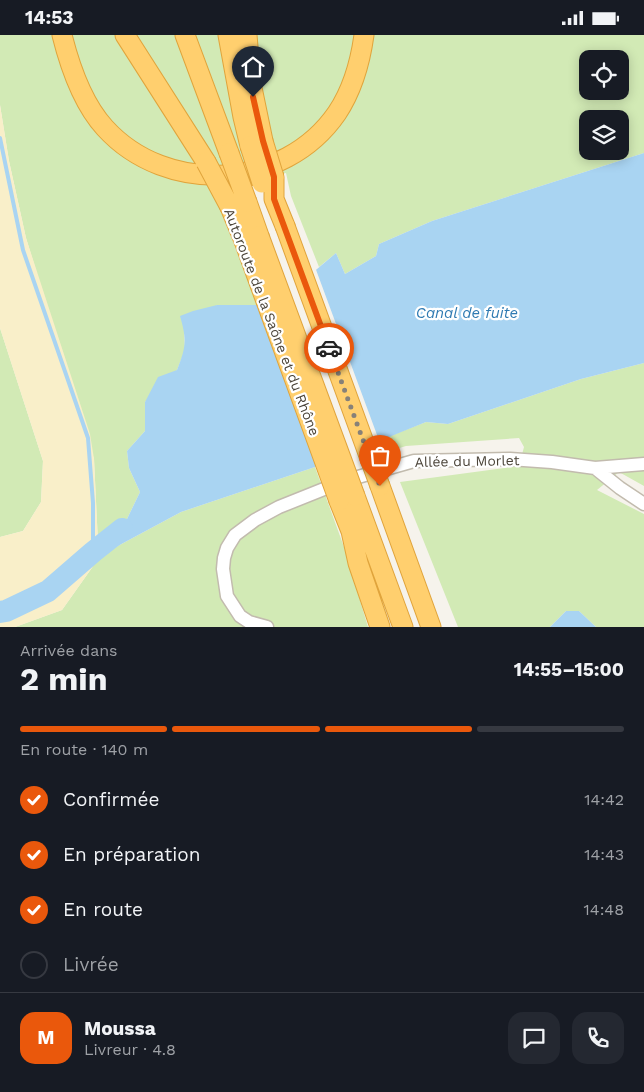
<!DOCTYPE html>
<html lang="fr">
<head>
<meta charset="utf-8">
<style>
	body { margin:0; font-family:"Work Sans",sans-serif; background:#242831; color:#f1f3f6; height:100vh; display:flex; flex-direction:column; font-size:19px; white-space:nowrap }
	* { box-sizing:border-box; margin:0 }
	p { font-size:16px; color:#9ea1a6 }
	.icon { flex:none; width:28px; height:28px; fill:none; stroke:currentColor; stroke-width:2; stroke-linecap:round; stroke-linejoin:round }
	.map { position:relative; height:592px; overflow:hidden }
	.details { display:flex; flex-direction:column; background:#171b24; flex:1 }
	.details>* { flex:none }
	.buttons { position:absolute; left:579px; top:15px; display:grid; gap:10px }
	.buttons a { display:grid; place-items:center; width:50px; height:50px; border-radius:10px; background:#171b24; box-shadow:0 2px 12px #0003; font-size:25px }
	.pin { position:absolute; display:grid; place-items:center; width:42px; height:42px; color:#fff; margin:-51px -21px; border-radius:50% 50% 50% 0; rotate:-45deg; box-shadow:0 0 5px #0007 }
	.pin .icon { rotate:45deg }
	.courier { position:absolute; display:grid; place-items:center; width:50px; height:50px; margin:-25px; border:4px solid #ea580c; border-radius:50%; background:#fff; color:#222; box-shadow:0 1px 6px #0007 }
	.headline em { font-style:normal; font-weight:700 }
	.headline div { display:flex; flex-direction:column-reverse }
	.headline { display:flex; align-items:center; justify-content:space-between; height:85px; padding:0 20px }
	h1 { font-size:32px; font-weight:700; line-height:38px }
	.bar { display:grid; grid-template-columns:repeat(4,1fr); gap:8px 5px; align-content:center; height:60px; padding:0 20px }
	.bar i { height:6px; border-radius:4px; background:#363941 }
	.bar .selected { background:#ea580c }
	.bar p { grid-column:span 4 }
	.line { display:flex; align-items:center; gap:12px; padding:0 20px; border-top:1px solid #363941 }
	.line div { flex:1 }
	.round { display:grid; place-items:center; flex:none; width:52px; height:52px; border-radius:15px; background:#242831 }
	ol { padding:0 20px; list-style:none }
	li { display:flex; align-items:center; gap:15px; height:55px }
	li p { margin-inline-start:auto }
	li .icon { padding:5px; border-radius:50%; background:#ea580c; color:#fff; stroke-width:4 }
	li:last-child { color:#9ea1a6 }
	li i { width:28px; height:28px; border:2px solid #363941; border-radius:50% }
	.status { display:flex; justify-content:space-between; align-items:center; height:35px; padding:0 25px; background:#171b24; direction:ltr }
	.status svg { height:14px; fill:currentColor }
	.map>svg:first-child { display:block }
	.green { fill:#d2eab5; fill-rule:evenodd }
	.sand { fill:#f9efc9 }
	.water { fill:#a9d4f2 }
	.pier { fill:#f6f3ec }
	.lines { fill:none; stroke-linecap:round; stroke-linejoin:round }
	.stream { stroke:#a9d4f2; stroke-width:4 }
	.river { stroke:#a9d4f2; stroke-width:22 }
	.minor-casing { stroke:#c2bbae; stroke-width:15 }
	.highway-casing { stroke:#e0a43c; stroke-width:21 }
	.minor { stroke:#fff; stroke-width:12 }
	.highway { stroke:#ffcf6e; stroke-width:19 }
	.highway-bridge-casing { stroke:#e0a43c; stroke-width:21; stroke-linecap:butt }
	.highway-bridge { stroke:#ffcf6e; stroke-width:19 }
	.done { stroke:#878178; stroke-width:5; stroke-dasharray:0 9 }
	.route { stroke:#ea580c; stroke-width:6 }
	.labels { text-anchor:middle; stroke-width:4.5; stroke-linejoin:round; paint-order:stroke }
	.street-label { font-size:14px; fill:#4b4439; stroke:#fff }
	.water-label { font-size:15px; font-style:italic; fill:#2e7ab2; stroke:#fff }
</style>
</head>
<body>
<div class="status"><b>14:53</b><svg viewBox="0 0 49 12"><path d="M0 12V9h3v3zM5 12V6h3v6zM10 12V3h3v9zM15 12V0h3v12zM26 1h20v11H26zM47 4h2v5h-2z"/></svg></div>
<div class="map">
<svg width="644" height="592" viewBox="0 0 644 592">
	<rect width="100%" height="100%" fill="#f6f3ec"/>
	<!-- green -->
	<path class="green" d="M 0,0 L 644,0 L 644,118 L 432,186 L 379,209 L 376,221 L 345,239 L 336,218 L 319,232 L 291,161 L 286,138 L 214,159 L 258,270 L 217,270 L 184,296 L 185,315 L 177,335 L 145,367 L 145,396 L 127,416 L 129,433 L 140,457 L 127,484 L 98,508 L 94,424 L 26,203 L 9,126 L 0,70 ZM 588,24 L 620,24 L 620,56 L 588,56 ZM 588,84 L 620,84 L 620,116 L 588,116 Z
		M 0,293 L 43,426 L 41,467 L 23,496 L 0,502 Z
		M 644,328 L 644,451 L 619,437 L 597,455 L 644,479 L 644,592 L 596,592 L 579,576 L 566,576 L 550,592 L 458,592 L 400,447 L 519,431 L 524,412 L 519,403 L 406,411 L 386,417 L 382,404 L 426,387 L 448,389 L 581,344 Z
		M 315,432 L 344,512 L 368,592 L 15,592 L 62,575 L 101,520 L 181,477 Z"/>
	<!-- sand -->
	<path class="sand" d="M 0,70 L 9,126 L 26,203 L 90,399 L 94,424 L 98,508 L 101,520 L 62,575 L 15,592 L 0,592 L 0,502 L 23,496 L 41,467 L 43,426 L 0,293 Z"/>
	<!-- water -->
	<path class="water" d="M 644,118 L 644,328 L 581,344 L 448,389 L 426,387 L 315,432 L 181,477 L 101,520 L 98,508 L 127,484 L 140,457 L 129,433 L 127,416 L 145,396 L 145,367 L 158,342 L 177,335 C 186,312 187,305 180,281 L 193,276 L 217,270 L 258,270 L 304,245 L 336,218 L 345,239 L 376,221 L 379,209 L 432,186 Z
		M 566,576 L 579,576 L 596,592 L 550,592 Z"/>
	<!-- pier -->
	<path class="pier" d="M 315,232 L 380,408 L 319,433 L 282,252 L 302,243 Z"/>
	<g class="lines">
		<!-- stream -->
		<path class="stream" d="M 0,103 L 23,215 L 88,403 L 93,468 L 93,517"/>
		<!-- river -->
		<path class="river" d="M 0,577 L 6,576 L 48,556 L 93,517 L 122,494"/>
		<defs>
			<path id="minor" d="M 595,433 L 644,429
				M 267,592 L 249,587 L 240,581 L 227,561 L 223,534 L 224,523 L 227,513 L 235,500 L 255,485 L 279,472 L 344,446 L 414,426 L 510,424 L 552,427 L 595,433 L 620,453 L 644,469"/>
			<path id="highway" d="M 62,0 C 70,32 82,68 105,93 C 167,161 284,155 337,78 C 353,54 360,29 364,0
				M 125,0 L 206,127
				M 185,0 L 229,118
				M 228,0 L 243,82 L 250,111
				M 247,0 L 251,48 L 263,106
				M 274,142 L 274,164 L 285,191
				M 247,167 L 259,201
				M 230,172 L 244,206
				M 380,451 L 431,592
				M 355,461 L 403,592
				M 339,466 L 351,496 L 358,528 L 380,592"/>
		</defs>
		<!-- minor casing -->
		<use href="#minor" class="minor-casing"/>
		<!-- highway casing -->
		<use href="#highway" class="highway-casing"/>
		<!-- minor -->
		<use href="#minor" class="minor"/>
		<!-- highway -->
		<use href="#highway" class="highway"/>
		<defs>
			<path id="highway-bridge" d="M 263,106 L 274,142
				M 250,111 L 262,148
				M 229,118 L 247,167
				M 206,127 L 230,172
				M 285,191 L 380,451
				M 259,201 L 355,461
				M 244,206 L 339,466"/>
		</defs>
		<!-- highway-bridge casing -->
		<use href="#highway-bridge" class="highway-bridge-casing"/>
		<!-- highway-bridge -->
		<use href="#highway-bridge" class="highway-bridge"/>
	</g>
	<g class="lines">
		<!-- done -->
		<path class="done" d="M 329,313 L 380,451"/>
		<!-- route -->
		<path class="route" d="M 253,62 L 263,106 L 274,142 L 274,164 L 329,313"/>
	</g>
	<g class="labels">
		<!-- street labels -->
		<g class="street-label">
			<text transform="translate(272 287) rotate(69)" y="5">Autoroute de la Saône et du Rhône</text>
			<text transform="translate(467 426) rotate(-1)" y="5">Allée du Morlet</text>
		</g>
		<!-- water labels -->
		<g class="water-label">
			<text x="467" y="283">Canal de fuite</text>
		</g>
	</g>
</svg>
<div class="buttons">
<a><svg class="icon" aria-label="locate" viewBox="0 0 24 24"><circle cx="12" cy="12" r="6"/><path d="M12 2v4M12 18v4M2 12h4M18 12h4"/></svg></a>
<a><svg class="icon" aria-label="layers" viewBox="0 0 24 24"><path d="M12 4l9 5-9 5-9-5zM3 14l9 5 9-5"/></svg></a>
</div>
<div class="pin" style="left:380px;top:451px;background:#ea580c"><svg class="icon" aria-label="bag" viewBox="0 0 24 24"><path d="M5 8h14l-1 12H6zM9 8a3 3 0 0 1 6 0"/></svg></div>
<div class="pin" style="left:253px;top:62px;background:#1f2937"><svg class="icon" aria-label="home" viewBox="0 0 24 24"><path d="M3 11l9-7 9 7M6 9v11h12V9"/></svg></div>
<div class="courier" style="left:329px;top:313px"><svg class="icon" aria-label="car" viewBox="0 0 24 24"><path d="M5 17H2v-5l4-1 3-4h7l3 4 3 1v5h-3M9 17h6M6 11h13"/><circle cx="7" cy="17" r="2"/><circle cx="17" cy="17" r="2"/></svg></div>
</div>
<section class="details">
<div class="headline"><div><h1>2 min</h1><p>Arrivée dans</p></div><em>14:55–15:00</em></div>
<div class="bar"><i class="selected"></i><i class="selected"></i><i class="selected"></i><i></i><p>En route · 140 m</p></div>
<ol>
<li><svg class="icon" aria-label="check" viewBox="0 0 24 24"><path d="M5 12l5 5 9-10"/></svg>Confirmée<p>14:42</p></li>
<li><svg class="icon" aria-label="check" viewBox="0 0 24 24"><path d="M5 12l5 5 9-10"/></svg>En préparation<p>14:43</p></li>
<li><svg class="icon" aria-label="check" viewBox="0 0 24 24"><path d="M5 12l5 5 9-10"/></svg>En route<p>14:48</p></li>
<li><i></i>Livrée</li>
</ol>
<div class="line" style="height:90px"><b class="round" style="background:#ea580c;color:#fff">M</b><div><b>Moussa</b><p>Livreur · 4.8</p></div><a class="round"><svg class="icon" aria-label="chat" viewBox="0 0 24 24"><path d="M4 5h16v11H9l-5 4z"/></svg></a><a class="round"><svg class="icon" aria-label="phone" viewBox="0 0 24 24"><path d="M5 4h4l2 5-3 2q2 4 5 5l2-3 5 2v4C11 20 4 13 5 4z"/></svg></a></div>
</section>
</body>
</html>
